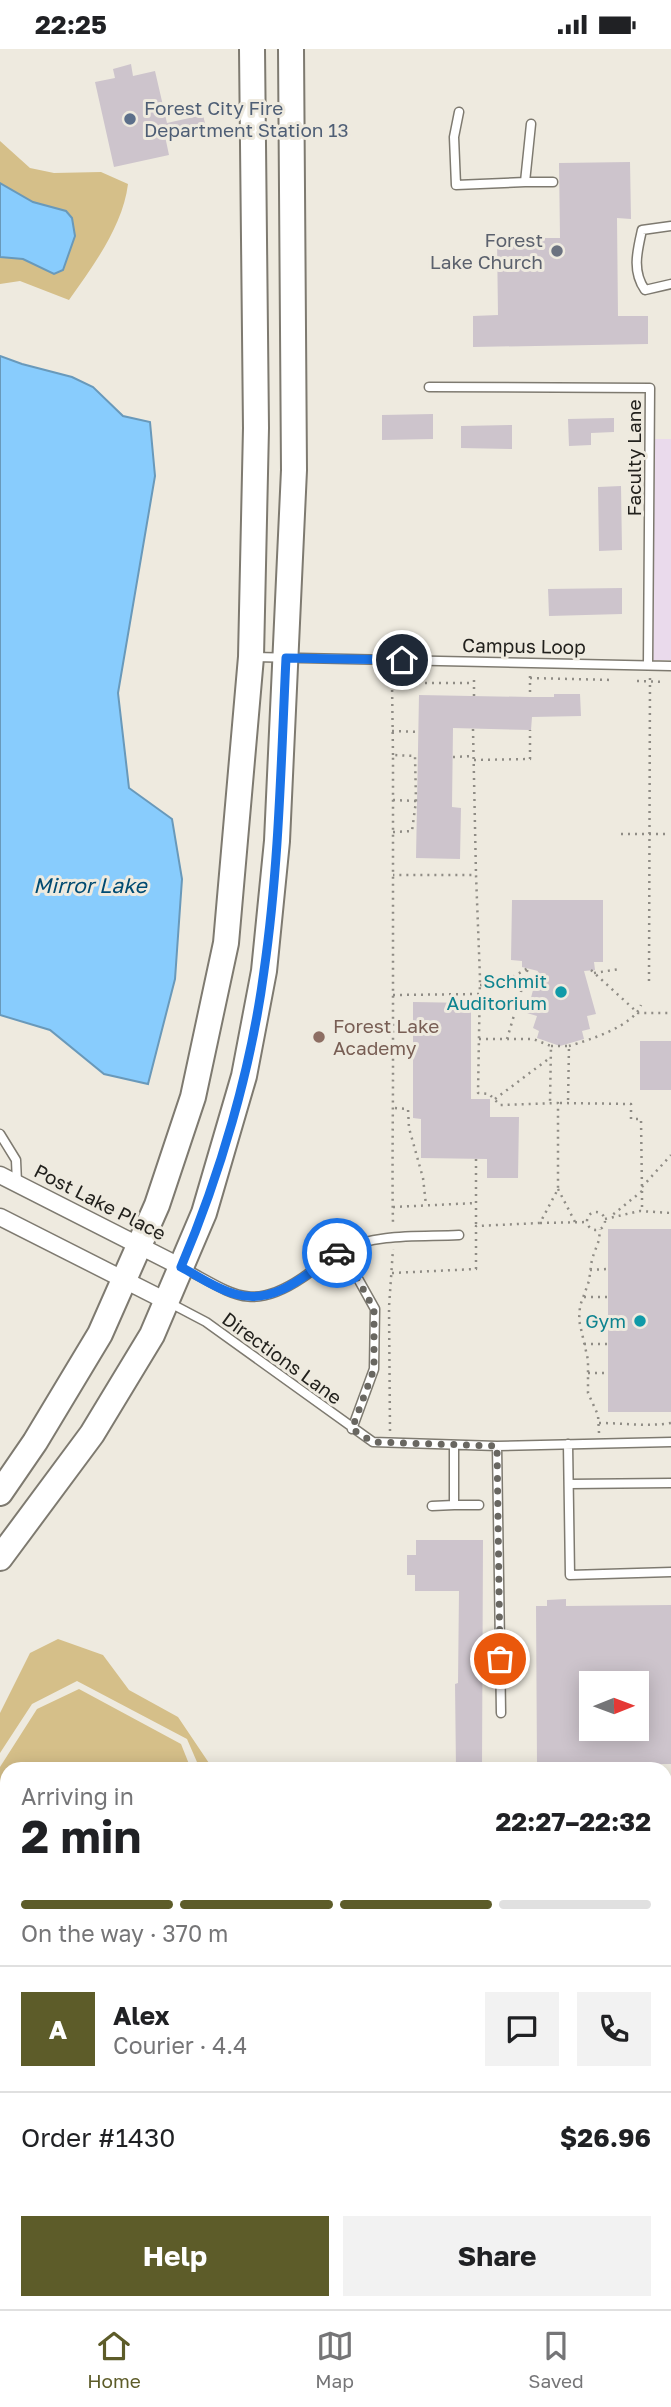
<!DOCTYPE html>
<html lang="en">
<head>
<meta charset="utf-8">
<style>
	body { margin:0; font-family:"Golos Text",sans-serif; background:#f2f2f2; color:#202124; height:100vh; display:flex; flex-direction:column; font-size:26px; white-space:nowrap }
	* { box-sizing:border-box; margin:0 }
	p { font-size:23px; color:#757577 }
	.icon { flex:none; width:38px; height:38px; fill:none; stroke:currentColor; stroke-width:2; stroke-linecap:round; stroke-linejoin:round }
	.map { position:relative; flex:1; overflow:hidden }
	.side { position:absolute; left:0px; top:1713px; width:672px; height:548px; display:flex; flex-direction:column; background:#fff; border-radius:21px 21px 0 0; box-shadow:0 4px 18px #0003 }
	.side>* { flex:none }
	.needle { width:46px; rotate:89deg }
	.controls { position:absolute; left:579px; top:1622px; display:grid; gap:14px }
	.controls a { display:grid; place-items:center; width:70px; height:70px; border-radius:0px; background:#fff; box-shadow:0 4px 18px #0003; font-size:35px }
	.pin { position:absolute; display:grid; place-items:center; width:60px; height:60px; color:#fff; margin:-30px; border:4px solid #fff; border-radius:50%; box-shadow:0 2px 7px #0007 }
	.courier { position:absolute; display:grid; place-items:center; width:70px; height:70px; margin:-35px; border:5px solid #1a73e8; border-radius:50%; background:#fff; color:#222; box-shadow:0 2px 9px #0007 }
	.headline em { font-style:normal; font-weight:700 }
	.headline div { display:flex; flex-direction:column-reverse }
	.headline { display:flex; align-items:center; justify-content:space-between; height:119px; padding:0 21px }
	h1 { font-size:46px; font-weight:700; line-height:52px }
	.bar { display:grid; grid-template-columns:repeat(4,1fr); gap:10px 7px; align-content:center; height:84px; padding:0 21px }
	.bar i { height:9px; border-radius:5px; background:#e0e0e0 }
	.bar .selected { background:#5d5c29 }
	.bar p { grid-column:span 4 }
	.line { display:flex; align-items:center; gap:18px; padding:0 21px; border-top:2px solid #e0e0e0 }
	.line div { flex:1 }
	.round { display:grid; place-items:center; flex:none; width:74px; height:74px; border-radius:0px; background:#f2f2f2 }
	.primary-button { display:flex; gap:14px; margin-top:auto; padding:14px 21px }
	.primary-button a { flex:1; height:80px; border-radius:0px; background:#5d5c29; color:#fff; font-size:28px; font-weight:700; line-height:80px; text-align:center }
	.primary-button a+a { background:#f2f2f2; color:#202124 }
	.status { display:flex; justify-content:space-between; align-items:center; height:49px; padding:0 35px; background:#fff; direction:ltr }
	.status svg { height:19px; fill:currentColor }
	.tabs { display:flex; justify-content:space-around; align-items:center; height:98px; border-top:2px solid #e0e0e0; background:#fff; font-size:19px; color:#757577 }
	.tabs a { display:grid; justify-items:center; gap:4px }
	.tabs .selected { color:#5d5c29 }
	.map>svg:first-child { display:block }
	.commercial { fill:#eadaec }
	.green { fill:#d5bf89 }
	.water { fill:#88ccfd; stroke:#6999ba; stroke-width:2 }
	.building { fill:#cdc4cc; fill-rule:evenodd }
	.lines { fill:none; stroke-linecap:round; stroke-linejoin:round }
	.lane-casing { stroke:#7e7a70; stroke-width:11 }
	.street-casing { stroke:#7e7a70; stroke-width:19 }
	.primary-casing { stroke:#7e7a70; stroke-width:28 }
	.path { stroke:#8f8c85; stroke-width:2.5; stroke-dasharray:2 5; stroke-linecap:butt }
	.lane { stroke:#fff; stroke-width:8 }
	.street { stroke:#fff; stroke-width:16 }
	.primary { stroke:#fff; stroke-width:24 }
	.done { stroke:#696761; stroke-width:7; stroke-dasharray:0 12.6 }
	.route { stroke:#1a73e8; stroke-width:9 }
	.service-dot { fill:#5c6f8a; stroke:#eeeadf; stroke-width:2.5 }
	.worship-dot { fill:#6b7280; stroke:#eeeadf; stroke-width:2.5 }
	.culture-dot { fill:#0f9aa8; stroke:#eeeadf; stroke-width:2.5 }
	.education-dot { fill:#8d6e63; stroke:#eeeadf; stroke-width:2.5 }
	.labels { text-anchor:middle; stroke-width:6; stroke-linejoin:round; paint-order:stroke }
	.service-label { font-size:19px; fill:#4e5e75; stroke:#eeeadf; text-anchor:start }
	.worship-label { font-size:19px; fill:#5b616d; stroke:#eeeadf; text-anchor:end }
	.street-label { font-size:19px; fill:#22211d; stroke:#eeeadf }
	.culture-label { font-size:19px; fill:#0d838f; stroke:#eeeadf; text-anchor:end }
	.education-label { font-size:19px; fill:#785e54; stroke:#eeeadf; text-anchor:start }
	.water-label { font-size:21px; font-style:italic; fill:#004b72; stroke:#eeeadf }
</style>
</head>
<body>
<div class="status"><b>22:25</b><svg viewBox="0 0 49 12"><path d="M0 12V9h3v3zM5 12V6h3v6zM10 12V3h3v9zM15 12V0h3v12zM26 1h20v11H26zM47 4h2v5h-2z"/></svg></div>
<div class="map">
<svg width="671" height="2260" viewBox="0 0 671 2260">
	<rect width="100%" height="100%" fill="#eeeadf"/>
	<!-- commercial -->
	<path class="commercial" d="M 655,390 L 671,390 L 671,611 L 651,611 Z"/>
	<!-- green -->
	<path class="green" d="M 0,92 L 30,119 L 54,124 L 101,123 L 128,135 C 123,177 93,217 69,251 L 20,232 L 0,235 L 0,208 L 23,210 L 54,225 L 63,221 L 75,187 L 72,169 L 66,162 L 33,153 L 0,134 Z
		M 58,1590 L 103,1606 L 129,1641 L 178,1668 L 213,1720 L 200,1720 L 187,1690 L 77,1632 L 32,1655 L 0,1704 L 0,1664 L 30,1604 Z
		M 79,1640 L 181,1695 L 191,1720 L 7,1720 L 7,2202 L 0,2203 L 0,1718 L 37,1660 Z
		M 665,2047 L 671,2047 L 671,2260 L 89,2260 L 90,2254 L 665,2254 Z"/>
	<!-- water -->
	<path class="water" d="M 0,134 L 33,153 L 66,162 L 72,169 L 75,187 L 63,221 L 54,225 L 23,210 L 0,208 Z
		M 0,307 L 22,315 L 72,328 L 93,338 L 123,367 L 150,373 L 155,427 L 118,644 L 129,739 L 172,770 L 182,830 L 175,930 L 148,1035 L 104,1025 L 50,981 L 0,966 Z"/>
	<!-- building -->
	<path class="building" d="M 131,15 L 133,27 L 155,22 L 167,74 L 203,66 L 206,78 L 165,87 L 169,106 L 114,118 L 95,33 L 115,29 L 113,20 Z
		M 630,113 L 631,170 L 617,169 L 618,267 L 648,267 L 648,295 L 473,298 L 473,267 L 498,266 L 497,189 L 560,189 L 559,114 Z
		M 433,365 L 433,390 L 382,391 L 382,366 Z
		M 614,369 L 614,383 L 591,384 L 591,396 L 569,397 L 568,370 Z
		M 512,376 L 512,400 L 461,399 L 461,377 Z
		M 621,437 L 622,501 L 599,502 L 598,438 Z
		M 622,539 L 622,565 L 549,567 L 548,540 Z
		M 554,645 L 580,645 L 581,667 L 532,668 L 531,681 L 453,679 L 452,758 L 461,759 L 460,810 L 416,809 L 419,646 L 530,648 L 554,648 Z
		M 512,851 L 603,851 L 603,913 L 594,913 L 595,921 L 584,922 L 596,965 L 587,967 L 590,980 L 582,982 L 584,990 L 560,997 L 537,989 L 539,982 L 533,979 L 537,967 L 527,964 L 538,922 L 522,918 L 522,912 L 511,911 Z
		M 413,953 L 471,954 L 471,1050 L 490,1050 L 490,1068 L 519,1068 L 518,1129 L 487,1129 L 487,1110 L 421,1109 L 421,1070 L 413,1069 Z
		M 640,992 L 671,992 L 671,1041 L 640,1041 Z
		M 608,1180 L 671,1180 L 671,1363 L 608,1363 Z
		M 416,1491 L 483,1491 L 482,1720 L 456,1720 L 455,1635 L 458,1634 L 459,1542 L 415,1542 L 415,1526 L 407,1526 L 407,1506 L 416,1506 Z
		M 566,1550 L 566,1557 L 671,1556 L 671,1715 L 537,1716 L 536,1557 L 547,1557 L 547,1551 ZM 592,1634 L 637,1634 L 637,1680 L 592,1680 Z"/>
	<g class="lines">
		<defs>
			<path id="lane" d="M 459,63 L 454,88 L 456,136 L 525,133
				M 531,75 L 525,133 L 553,133
				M 671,177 L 642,181 C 637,203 632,222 645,241 L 671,235
				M 429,338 L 650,339 L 648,616
				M 254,608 L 671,617
				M 0,1085 L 16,1111 L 17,1134
				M 342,1201 L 375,1260 L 374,1320 L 352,1380
				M 184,1219 C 232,1244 250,1264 302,1229 C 315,1220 328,1208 342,1201 C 377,1184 421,1188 459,1186
				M 168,1253 L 206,1273 L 373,1393 L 497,1397 L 671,1393
				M 568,1395 L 570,1526 L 671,1523
				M 454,1396 L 454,1456 L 479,1456
				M 497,1397 L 501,1664
				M 569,1435 L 671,1434
				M 432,1457 L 454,1456
				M 665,1779 L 671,1779"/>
			<path id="street" d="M 0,1126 L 181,1218
				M 0,1168 L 166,1252"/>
			<path id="primary" d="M 0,1444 L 35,1393 L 100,1285 L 157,1156 L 193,1048 L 226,894 L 251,608 L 256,379 L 252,0
				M 0,1509 L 92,1385 L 152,1286 L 204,1164 L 244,1027 L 264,922 L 277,792 L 294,421 L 291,0"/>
		</defs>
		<!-- lane casing -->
		<use href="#lane" class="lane-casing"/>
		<!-- street casing -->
		<use href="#street" class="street-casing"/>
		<!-- primary casing -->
		<use href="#primary" class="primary-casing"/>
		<!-- path -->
		<path class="path" d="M 530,627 L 530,648
			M 530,629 L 613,631
			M 637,632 L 664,633
			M 474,647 L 474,626
			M 473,680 L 476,826
			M 392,682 L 419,683
			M 393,706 L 392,634 L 474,634
			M 453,708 L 474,707
			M 474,711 L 530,710 L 530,681
			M 393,751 L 416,752
			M 393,783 L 412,782 L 416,752 L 415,707 L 393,706 C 393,811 393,916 393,1021 C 393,1072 392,1124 393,1175
			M 621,785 L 669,785
			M 591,921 L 638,964 L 671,964
			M 594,924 L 620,920
			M 649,932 L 650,628
			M 480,936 L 499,936 L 528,919
			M 393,946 L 480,945
			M 479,990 L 507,990 L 528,919
			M 507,990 L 533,990 L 551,997 L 550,1053
			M 551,997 L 569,997 L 568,1054
			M 569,997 C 589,991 634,977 641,956
			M 495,1050 L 551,1008
			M 560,1054 L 631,1055 L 631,1070 L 641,1070 L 642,1142 L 610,1168
			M 395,1059 L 408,1060 L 409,1079 L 423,1129 L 426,1156
			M 476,1110 L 476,1177
			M 642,1138 L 671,1106
			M 558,1140 L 575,1173
			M 642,1142 L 642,1162
			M 393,1158 L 476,1154
			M587 1172a9 9 0 1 1 18 0a9 9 0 1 1-18 0Z
			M 605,1170 L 640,1162 L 671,1164
			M 540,1174 L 588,1173
			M 590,1221 L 608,1220
			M 392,1224 L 476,1220 L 476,1177 L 540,1174 L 558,1140 L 558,1054 L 500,1056 L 489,1045 L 478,1044 L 480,929 L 476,826 L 393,826
			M 584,1248 L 608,1248
			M 584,1295 L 608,1295
			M 588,1324 L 608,1324
			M 599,1374 C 623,1374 647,1378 671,1374
			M 390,1382 L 389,1258 L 393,1200
			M 599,1384 L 598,1366 L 588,1344 L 588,1311 L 579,1271 L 580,1257 L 589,1232 L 592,1210 L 599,1191 L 600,1180"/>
		<!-- lane -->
		<use href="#lane" class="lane"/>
		<!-- street -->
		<use href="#street" class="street"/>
		<!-- primary -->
		<use href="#primary" class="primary"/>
	</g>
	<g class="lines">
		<!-- done -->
		<path class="done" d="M 337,1204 L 342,1201 L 374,1260 L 374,1320 L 352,1380 L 373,1393 L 497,1397 L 500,1610"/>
		<!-- route -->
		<path class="route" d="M 337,1204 C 307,1225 274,1257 235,1245 C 216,1240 198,1227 181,1218 C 220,1126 251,1021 264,922 C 279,818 281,713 286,609 L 402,611"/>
	</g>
	<!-- markers -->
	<circle class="service-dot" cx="130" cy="70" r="7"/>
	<circle class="worship-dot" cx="557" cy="202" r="7"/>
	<g class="culture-dot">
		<circle cx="561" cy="943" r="7"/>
		<circle cx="640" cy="1272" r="7"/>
	</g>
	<circle class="education-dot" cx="319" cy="988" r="7"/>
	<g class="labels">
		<!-- service labels -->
		<g class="service-label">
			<text x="144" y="66">Forest City Fire<tspan x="144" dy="22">Department Station 13</tspan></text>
		</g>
		<!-- worship labels -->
		<g class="worship-label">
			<text x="543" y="198">Forest<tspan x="543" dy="22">Lake Church</tspan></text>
		</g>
		<!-- street labels -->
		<g class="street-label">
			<text transform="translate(634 409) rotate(-90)" y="7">Faculty Lane</text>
			<text transform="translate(524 597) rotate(1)" y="7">Campus Loop</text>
			<text transform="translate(100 1153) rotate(27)" y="7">Post Lake Place</text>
			<text transform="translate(282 1309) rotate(36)" y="7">Directions Lane</text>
		</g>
		<!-- culture labels -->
		<g class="culture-label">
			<text x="547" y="939">Schmit<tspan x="547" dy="22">Auditorium</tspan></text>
			<text x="626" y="1279">Gym</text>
		</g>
		<!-- education labels -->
		<g class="education-label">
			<text x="333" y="984">Forest Lake<tspan x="333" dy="22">Academy</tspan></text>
		</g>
		<!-- water labels -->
		<g class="water-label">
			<text x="90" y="844">Mirror Lake</text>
		</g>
	</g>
</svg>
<div class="controls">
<a><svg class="needle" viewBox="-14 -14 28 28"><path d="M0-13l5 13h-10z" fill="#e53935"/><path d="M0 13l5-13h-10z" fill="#757577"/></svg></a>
</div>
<div class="pin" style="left:500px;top:1610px;background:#ea580c"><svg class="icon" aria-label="bag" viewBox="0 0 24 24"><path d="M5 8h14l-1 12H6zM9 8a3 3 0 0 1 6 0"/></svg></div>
<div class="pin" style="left:402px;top:611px;background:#1f2937"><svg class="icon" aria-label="home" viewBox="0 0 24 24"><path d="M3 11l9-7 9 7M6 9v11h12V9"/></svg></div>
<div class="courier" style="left:337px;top:1204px"><svg class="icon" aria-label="car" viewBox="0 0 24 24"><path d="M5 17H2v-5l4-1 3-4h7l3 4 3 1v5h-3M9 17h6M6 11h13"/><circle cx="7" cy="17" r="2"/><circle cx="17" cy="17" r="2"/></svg></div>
<section class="side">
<div class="headline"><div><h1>2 min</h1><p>Arriving in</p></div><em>22:27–22:32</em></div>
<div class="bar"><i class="selected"></i><i class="selected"></i><i class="selected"></i><i></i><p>On the way · 370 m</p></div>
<div class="line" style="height:126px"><b class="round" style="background:#5d5c29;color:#fff">A</b><div><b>Alex</b><p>Courier · 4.4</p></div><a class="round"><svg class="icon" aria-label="chat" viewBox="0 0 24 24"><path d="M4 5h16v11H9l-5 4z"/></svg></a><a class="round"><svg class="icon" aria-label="phone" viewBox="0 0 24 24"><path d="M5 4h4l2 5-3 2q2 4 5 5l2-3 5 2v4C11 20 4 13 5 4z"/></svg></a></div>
<div class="line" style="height:91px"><div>Order #1430</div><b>$26.96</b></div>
<div class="primary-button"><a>Help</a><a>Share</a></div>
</section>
</div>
<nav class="tabs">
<a class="selected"><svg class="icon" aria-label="home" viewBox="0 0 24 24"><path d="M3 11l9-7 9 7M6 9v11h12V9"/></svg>Home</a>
<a><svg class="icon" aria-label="map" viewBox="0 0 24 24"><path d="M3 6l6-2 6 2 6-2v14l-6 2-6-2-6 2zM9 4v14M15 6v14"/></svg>Map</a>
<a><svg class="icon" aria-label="saved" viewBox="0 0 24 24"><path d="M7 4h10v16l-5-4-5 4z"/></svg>Saved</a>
</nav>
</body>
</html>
